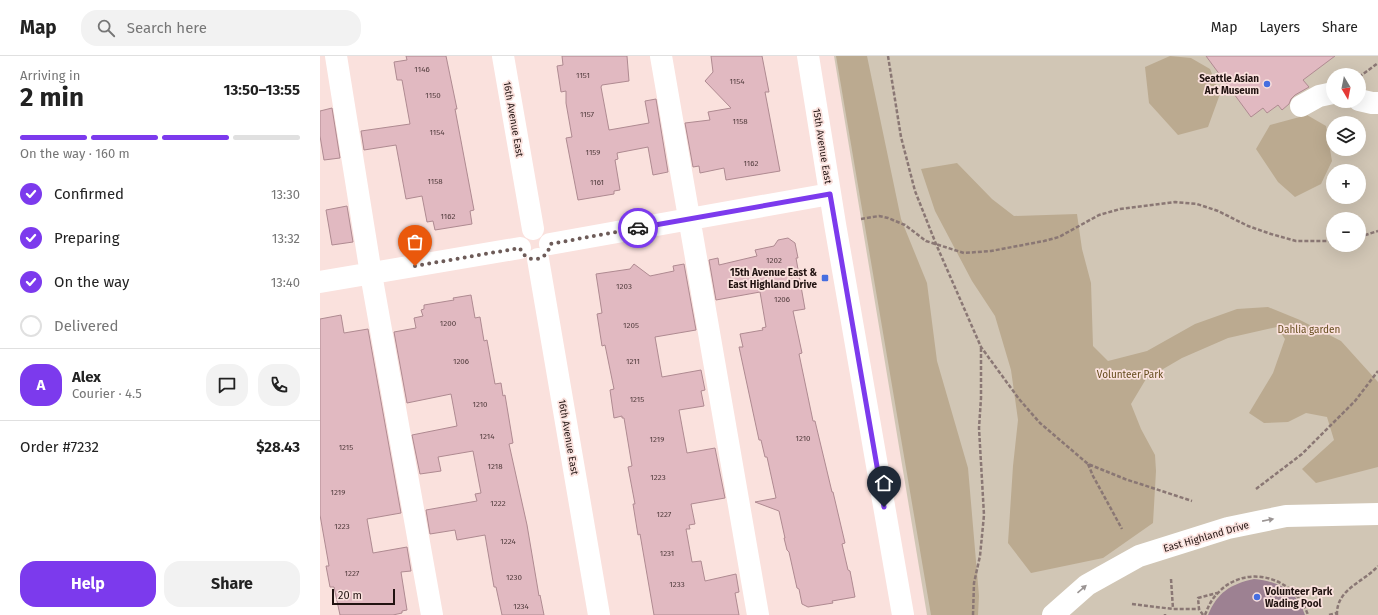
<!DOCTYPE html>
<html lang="en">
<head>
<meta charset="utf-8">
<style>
	body { margin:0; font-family:"Fira Sans",sans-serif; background:#f2f2f2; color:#222; height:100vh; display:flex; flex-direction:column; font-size:15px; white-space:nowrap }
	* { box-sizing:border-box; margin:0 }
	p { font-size:13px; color:#767676 }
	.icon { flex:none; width:22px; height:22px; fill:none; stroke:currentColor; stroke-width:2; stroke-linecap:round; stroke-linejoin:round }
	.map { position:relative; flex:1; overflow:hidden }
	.details { display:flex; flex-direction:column; background:#fff; width:320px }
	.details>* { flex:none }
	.needle { width:26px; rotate:170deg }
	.buttons { position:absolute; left:1006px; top:12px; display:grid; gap:8px }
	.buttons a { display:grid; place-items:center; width:40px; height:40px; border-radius:50%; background:#fff; box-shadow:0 4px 16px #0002; font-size:20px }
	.scale { position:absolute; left:12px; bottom:10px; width:63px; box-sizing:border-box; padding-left:4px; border:2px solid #211311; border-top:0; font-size:11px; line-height:14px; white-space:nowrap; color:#211311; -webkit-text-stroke:3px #fae1dd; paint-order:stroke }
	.pin { position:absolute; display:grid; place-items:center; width:34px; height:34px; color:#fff; margin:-41px -17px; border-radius:50% 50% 50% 0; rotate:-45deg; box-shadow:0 0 4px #0007 }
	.pin .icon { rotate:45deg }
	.courier { position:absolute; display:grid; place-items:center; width:40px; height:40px; margin:-20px; border:3px solid #7c3aed; border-radius:50%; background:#fff; color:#222; box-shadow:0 1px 5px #0007 }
	.overview em { font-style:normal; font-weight:700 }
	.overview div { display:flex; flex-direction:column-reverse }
	.overview { display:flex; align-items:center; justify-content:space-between; height:68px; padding:0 20px }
	h1 { font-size:26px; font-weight:700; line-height:30px }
	.bar { display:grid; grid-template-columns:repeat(4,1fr); gap:6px 4px; align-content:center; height:48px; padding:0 20px }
	.bar i { height:5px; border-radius:3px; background:#e0e0e0 }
	.bar .selected { background:#7c3aed }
	.bar p { grid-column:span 4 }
	.line { display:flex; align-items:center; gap:10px; padding:0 20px; border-top:1px solid #e0e0e0 }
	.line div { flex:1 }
	.round { display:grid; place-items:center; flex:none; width:42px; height:42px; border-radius:16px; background:#f2f2f2 }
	ol { padding:0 20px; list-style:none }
	li { display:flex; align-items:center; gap:12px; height:44px }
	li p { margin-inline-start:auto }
	li .icon { padding:4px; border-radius:50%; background:#7c3aed; color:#fff; stroke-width:4 }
	li:last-child { color:#767676 }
	li i { width:22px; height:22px; border:2px solid #e0e0e0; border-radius:50% }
	.button { display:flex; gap:8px; margin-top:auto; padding:8px 20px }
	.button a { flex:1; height:46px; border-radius:16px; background:#7c3aed; color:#fff; font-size:16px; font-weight:700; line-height:46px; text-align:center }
	.button a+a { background:#f2f2f2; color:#222 }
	header { display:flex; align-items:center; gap:24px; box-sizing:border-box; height:56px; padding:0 20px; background:#fff; border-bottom:1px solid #e0e0e0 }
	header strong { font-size:19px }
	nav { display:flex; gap:22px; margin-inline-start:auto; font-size:14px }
	.search { width:280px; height:36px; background:#f2f2f2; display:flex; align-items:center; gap:10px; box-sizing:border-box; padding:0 14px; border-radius:16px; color:#767676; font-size:15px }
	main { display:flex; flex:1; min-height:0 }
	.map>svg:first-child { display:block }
	.green { fill:#d1c6b5; fill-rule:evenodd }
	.forest { fill:#bbaa90 }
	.water { fill:#9d8192 }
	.building { fill:#e1b9c1; stroke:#af8a91 }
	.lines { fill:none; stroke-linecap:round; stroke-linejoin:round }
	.path { stroke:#8a7774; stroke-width:2.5; stroke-dasharray:4 2; stroke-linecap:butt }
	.minor { stroke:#fff; stroke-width:22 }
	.oneway { fill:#9b9594 }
	.done { stroke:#6d5b58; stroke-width:4; stroke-dasharray:0 7.2 }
	.route { stroke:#7c3aed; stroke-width:5 }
	.poi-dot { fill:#466ee0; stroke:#fae1dd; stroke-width:1.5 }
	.labels { text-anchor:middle; stroke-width:3.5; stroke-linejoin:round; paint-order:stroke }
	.number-label { font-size:8px; fill:#513c3d }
	.poi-label { font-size:10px; font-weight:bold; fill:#211311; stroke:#fae1dd; text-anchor:end }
	.street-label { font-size:10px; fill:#211311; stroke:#fae1dd }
	.park-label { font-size:10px; fill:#654c1d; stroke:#fae1dd }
</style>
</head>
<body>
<header>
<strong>Map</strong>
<div class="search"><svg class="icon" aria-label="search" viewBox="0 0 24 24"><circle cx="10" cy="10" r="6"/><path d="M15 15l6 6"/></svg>Search here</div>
<nav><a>Map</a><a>Layers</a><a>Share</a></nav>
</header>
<main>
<section class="details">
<div class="overview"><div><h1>2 min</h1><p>Arriving in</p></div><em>13:50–13:55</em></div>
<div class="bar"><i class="selected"></i><i class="selected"></i><i class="selected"></i><i></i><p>On the way · 160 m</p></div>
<ol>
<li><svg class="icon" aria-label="check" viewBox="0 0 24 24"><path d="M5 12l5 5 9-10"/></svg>Confirmed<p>13:30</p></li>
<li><svg class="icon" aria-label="check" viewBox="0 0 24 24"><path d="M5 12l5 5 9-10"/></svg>Preparing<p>13:32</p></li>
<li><svg class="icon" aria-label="check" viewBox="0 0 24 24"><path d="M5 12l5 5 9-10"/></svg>On the way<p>13:40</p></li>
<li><i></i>Delivered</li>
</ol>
<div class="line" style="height:72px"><b class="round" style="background:#7c3aed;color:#fff">A</b><div><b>Alex</b><p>Courier · 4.5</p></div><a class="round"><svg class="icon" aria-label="chat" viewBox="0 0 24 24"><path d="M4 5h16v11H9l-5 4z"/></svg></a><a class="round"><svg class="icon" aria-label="phone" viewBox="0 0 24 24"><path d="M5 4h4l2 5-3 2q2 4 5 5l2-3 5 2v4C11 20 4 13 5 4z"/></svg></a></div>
<div class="line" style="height:52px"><div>Order #7232</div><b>$28.43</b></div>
<div class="button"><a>Help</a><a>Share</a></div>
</section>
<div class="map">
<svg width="1058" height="559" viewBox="0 0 1058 559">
	<rect width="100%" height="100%" fill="#fae1dd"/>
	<!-- green -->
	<path class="green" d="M 514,0 L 1058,0 L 1058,559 L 607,559 ZM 1013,19 L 1039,19 L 1039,45 L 1013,45 ZM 1013,67 L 1039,67 L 1039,93 L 1013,93 ZM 1013,115 L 1039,115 L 1039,141 L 1013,141 ZM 1013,163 L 1039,163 L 1039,189 L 1013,189 Z"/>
	<!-- forest -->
	<path class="forest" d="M 516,0 L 547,0 L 581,163 L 607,227 L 617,305 L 648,412 L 659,540 L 658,559 L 611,559 Z
		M 850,0 L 871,2 L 890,13 L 900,38 L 888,71 L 858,79 L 829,47 L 825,11 Z
		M 987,59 L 1006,70 L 1012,105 L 1001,128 L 975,141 L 958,126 L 936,93 L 950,69 Z
		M 637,107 L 672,143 L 694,160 L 757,158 L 762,193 L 771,227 L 773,290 L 788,305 L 827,295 L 875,268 L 917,253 L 948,251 L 980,264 L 1021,285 L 1058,326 L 1058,411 L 996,427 L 982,413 L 1014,384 L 1007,361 L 986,357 L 968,366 L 944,367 L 929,357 L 953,317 L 965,283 L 957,271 L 908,282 L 862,302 L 826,323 L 811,348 L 821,373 L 835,399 L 836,415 L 833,467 L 783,502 L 711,517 L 688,487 L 693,410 L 698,364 L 691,314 L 675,260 L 652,225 L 615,155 L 601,113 Z"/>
	<!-- water -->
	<path class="water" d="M 934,523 C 958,525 977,535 985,559 L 888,559 C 897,537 910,528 934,523 Z"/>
	<!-- building -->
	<path class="building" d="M 86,0 L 126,0 L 137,53 L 135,53 L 154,154 L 150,155 L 152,168 L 115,174 L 113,165 L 107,166 L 102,140 L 86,143 L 76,89 L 44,94 L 41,75 L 90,68 L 82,24 L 77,24 L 74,6 L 87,4 Z
		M 242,0 L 307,0 L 309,25 L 282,29 L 281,31 L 289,74 L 329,67 L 325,45 L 336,43 L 348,116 L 333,119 L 328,91 L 297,97 L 298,103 L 295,104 L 300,134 L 294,135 L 294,138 L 258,144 L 246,82 L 252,81 L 246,47 L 246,35 L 241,36 L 237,10 L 243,9 Z
		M 391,0 L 442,0 L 449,36 L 445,36 L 460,115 L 406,124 L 404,112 L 380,117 L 379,110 L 373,111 L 365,67 L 390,64 L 388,56 L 411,52 L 385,25 L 393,16 Z
		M 886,0 L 1015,0 L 983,24 L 989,31 L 975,39 L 971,43 L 969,48 L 962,54 L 958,49 L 947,57 L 943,52 L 931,61 Z
		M 12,52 L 20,102 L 4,104 L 0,80 L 0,55 Z
		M 27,150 L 33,186 L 12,189 L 6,154 Z
		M 468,182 L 475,187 L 478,202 L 476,202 L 485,253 L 473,255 L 482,297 L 479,298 L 493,365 L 495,365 L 512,436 L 513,436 L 525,487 L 522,488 L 528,514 L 530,515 L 535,541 L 512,545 L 513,547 L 488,551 L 482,548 L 479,533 L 477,532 L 469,496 L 467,494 L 464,482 L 465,482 L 459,455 L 435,446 L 456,442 L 447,401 L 445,401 L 441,384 L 439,384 L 419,291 L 423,291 L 420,278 L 443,274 L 442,272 L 446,271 L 440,236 L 396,244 L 389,204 L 398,202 L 399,209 L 437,200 L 435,194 L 454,190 L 458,184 Z
		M 314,208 L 330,220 L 354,215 L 353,210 L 364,208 L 376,274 L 335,281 L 342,321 L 381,314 L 385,334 L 381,335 L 384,350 L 359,354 L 367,397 L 395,392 L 405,442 L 371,448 L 375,468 L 369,469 L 370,473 L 366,473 L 372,506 L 381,505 L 385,525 L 416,518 L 419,536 L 415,537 L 419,559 L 334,559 L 320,478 L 318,479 L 313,448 L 315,448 L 308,411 L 312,410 L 304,362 L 302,362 L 302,360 L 294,362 L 290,334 L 294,333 L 285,289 L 282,290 L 277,258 L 282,257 L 276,218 L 310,213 Z
		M 151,239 L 155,262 L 160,261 L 164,285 L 167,284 L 175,328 L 181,327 L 183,340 L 185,339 L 193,387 L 189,388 L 207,469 L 219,540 L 220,539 L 224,559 L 182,559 L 176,531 L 174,531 L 165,479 L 137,484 L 135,474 L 110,478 L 106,454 L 157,445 L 155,438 L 161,437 L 153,395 L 118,401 L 121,415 L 100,418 L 92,379 L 137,370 L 131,338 L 87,347 L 74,276 L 96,272 L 94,262 L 103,260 L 101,254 L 104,253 L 104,249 L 134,244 L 133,242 Z
		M 21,259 L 24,277 L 48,273 L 81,457 L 47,463 L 53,497 L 87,491 L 91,515 L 81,516 L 87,554 L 82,555 L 82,557 L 73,559 L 20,559 L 14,531 L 10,531 L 6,510 L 9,510 L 0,459 L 0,263 Z"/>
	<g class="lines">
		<!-- path -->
		<path class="path" d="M 568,0 L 581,81 L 595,135 L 616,188 L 661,291 L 699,343 L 720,367 L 768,408 L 805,423 L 872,445
			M 1039,21 L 1058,7
			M 541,163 L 559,160 L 568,162 L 585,169 L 606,185 L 644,197 L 671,195 L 724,185 L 739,181 L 779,159 L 800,153 L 855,146 L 877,148 L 898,155 L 928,170 L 951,178 L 976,185 L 1013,185
			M 1039,181 L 1058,175
			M 768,408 L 773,420 L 802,473
			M 936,433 L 982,398 L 1035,345 L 1058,315
			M 851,523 L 853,553
			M 812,548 L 853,553 L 879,553
			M 653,559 L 654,527 L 660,500 L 664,459 L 659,372 L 661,342 L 661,291
			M 845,559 L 845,558
			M 883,559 L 879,553 L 878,542 L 897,537
			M 885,559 C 888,551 891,544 897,538 C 925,506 975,521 988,559
			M 1009,559 L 1017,557
			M 1017,559 C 1016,533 1044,526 1058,510"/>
		<!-- minor -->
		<path class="minor" d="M 16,0 L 51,218 L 112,559
			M 183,0 L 213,173
			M 341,0 L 438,559
			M 488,0 L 515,168 L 583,559
			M 1039,44 L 1052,47 L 1058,47
			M 981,50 L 999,40 L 1013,37
			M 230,188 L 510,138
			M 218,203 L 279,559
			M 0,226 L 200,192
			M 733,559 L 767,529 L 819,500 L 908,472 L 966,460 L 1058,458"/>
	</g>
	<!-- one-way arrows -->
	<defs><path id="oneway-solid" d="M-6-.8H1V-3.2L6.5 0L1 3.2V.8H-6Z"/></defs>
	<g class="oneway">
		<use href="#oneway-solid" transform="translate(948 464) rotate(-11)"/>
		<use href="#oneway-solid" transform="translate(762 533) rotate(-41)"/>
	</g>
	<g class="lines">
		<!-- done -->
		<path class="done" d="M 95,210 L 200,192 C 206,209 228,206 230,188 L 318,172"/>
		<!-- route -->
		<path class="route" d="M 318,172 L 510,138 L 564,451"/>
	</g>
	<!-- markers -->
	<g class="poi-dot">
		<circle cx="947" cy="28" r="4"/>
		<rect x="501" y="218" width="8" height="8" rx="2"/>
		<circle cx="937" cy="541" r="4"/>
	</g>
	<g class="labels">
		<!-- number labels -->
		<g class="number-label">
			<text x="102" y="16">1146</text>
			<text x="263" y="22">1151</text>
			<text x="417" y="28">1154</text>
			<text x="113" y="42">1150</text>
			<text x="267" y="61">1157</text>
			<text x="420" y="68">1158</text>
			<text x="117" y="79">1154</text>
			<text x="273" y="99">1159</text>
			<text x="431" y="110">1162</text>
			<text x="115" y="128">1158</text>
			<text x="277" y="129">1161</text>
			<text x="128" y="163">1162</text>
			<text x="454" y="207">1202</text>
			<text x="304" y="233">1203</text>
			<text x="462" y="246">1206</text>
			<text x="128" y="270">1200</text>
			<text x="311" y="272">1205</text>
			<text x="141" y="308">1206</text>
			<text x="313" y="308">1211</text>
			<text x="317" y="346">1215</text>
			<text x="160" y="351">1210</text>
			<text x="167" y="383">1214</text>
			<text x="483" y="385">1210</text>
			<text x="337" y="386">1219</text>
			<text x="26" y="394">1215</text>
			<text x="175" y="413">1218</text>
			<text x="338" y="424">1223</text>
			<text x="18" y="439">1219</text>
			<text x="178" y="450">1222</text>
			<text x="344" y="461">1227</text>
			<text x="22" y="473">1223</text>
			<text x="188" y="488">1224</text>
			<text x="347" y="500">1231</text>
			<text x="32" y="520">1227</text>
			<text x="194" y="524">1230</text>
			<text x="357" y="531">1233</text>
			<text x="201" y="553">1234</text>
		</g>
		<!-- poi labels -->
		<g class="poi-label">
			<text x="939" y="26">Seattle Asian<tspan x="939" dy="12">Art Museum</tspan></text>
			<text x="497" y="220">15th Avenue East &amp;<tspan x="497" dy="12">East Highland Drive</tspan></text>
			<text x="945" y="539" text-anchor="start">Volunteer Park<tspan x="945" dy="12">Wading Pool</tspan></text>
		</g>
		<!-- street labels -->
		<g class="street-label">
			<text transform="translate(194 63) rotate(80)" y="4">16th Avenue East</text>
			<text transform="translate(503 90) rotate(81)" y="4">15th Avenue East</text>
			<text transform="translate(249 381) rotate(80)" y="4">16th Avenue East</text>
			<text transform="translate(886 480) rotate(-16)" y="4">East Highland Drive</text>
		</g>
		<!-- park labels -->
		<g class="park-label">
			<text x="989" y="277">Dahlia garden</text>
			<text x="810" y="322">Volunteer Park</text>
		</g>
	</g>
</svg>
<div class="buttons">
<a><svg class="needle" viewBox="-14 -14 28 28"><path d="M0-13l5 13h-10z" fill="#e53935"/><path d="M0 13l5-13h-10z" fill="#767676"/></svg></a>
<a><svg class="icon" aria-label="layers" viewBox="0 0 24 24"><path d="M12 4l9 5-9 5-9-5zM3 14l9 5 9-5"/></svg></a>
<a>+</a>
<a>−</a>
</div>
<div class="scale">20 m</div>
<div class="pin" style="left:95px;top:210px;background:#ea580c"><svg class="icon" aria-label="bag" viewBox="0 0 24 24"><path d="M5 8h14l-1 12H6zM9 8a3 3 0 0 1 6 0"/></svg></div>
<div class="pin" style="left:564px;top:451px;background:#1f2937"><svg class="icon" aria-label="home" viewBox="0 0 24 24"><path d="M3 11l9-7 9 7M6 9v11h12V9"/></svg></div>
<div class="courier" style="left:318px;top:172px"><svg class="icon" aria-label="car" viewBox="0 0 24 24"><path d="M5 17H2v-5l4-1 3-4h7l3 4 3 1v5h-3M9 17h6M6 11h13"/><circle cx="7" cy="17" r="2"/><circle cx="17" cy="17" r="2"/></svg></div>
</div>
</main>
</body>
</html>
